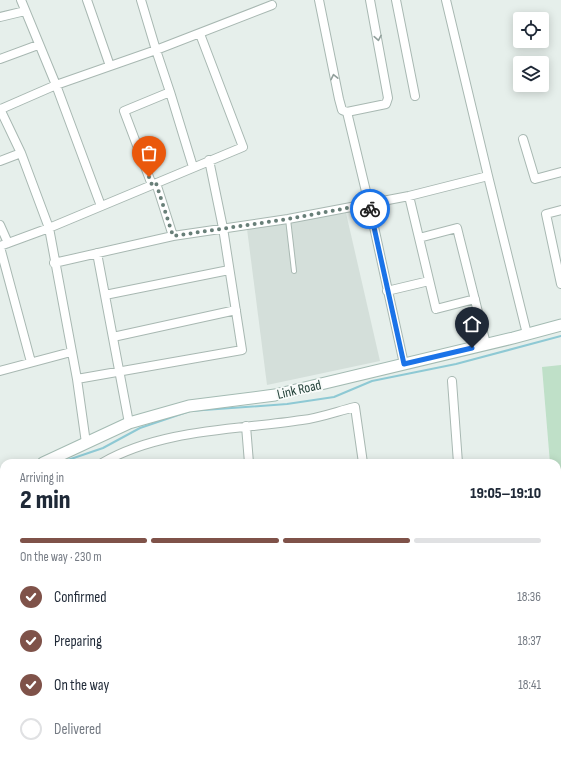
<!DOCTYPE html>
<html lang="en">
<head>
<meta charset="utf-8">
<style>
	body { margin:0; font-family:"Sofia Sans Condensed",sans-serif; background:#f6f6f7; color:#1f2937; height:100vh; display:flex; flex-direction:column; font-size:15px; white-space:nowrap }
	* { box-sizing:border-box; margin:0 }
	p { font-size:13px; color:#747a83 }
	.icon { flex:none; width:22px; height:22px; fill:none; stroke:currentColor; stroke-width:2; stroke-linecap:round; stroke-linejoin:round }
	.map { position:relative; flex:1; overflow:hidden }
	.details { position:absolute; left:0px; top:459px; width:561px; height:300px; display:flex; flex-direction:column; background:#fff; border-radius:12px 12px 0 0; box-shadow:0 2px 10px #0003 }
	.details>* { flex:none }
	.buttons { position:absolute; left:513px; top:12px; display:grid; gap:8px }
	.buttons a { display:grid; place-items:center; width:36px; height:36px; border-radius:4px; background:#fff; box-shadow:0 2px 10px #0003; font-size:20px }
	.pin { position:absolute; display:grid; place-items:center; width:34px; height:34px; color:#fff; margin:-41px -17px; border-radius:50% 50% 50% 0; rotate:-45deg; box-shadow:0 0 4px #0007 }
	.pin .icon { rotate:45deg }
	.courier { position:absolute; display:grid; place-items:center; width:40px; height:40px; margin:-20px; border:3px solid #1a73e8; border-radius:50%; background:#fff; color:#222; box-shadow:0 1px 5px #0007 }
	.summary em { font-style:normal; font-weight:800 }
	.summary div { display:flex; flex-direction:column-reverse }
	.summary { display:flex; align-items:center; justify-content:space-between; height:68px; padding:0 20px }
	h1 { font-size:26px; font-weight:800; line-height:30px }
	.bar { display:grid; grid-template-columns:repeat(4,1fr); gap:6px 4px; align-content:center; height:48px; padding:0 20px }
	.bar i { height:5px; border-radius:3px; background:#e0e1e3 }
	.bar .current { background:#7f5249 }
	.bar p { grid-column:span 4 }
	ol { padding:0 20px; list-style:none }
	li { display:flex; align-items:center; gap:12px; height:44px }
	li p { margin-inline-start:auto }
	li .icon { padding:4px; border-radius:50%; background:#7f5249; color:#fff; stroke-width:4 }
	li:last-child { color:#747a83 }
	li i { width:22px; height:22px; border:2px solid #e0e1e3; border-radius:50% }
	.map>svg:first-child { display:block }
	.built { fill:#d4dfda }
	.green { fill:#bfe0c8 }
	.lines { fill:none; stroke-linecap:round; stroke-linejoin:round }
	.stream { stroke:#8ec9d4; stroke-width:2 }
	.lane-casing { stroke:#a8b8b2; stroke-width:6 }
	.street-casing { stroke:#a8b8b2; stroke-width:10 }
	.secondary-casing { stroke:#a4bbb3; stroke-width:13 }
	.lane { stroke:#fff; stroke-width:4 }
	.street { stroke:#fff; stroke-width:8 }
	.secondary { stroke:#fff; stroke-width:11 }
	.oneway { stroke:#92a09c }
	.done { stroke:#687f78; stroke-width:4; stroke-dasharray:0 7.2 }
	.route { stroke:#1a73e8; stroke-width:5 }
	.labels { text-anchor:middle; stroke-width:4; stroke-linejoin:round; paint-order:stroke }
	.street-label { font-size:14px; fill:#24423a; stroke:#f7fbf9 }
</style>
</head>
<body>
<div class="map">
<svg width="561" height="759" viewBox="0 0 561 759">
	<rect width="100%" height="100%" fill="#e6efeb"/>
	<!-- built -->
	<path class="built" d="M 346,213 L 380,361 L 267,385 L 247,229 Z"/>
	<!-- green -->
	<path class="green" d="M 561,365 L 561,483 L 557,483 L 557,463 L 550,463 L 542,367 Z"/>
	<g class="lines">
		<!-- stream -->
		<path class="stream" d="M 59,463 L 103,448 L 140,428 L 190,411 L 287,404 L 334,397 L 372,381 L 456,364 L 561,336
			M 0,496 L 4,496"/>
		<defs>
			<path id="lane" d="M 288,219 L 294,271"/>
			<path id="street" d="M 21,0 L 56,85 L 101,206
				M 87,0 L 110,66
				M 319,0 L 339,99 L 342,110 L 347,112 L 386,104 L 388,98 L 370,0
				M 396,0 L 415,96
				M 0,17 L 25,11
				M 0,59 L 38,45
				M 170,92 L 193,167
				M 0,109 L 21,153 L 49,228 L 77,379 L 86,443
				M 1,109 L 56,85 L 156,50 L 141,0
				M 347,112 L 369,204 L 404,364
				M 523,139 L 535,179 L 561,172
				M 0,161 L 21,153
				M 488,176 L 527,334
				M 156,183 L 173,236
				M 152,185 L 124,111 L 170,92 L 156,50 L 272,5
				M 409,196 L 436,309 L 475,299
				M 561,210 L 546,214 L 561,284
				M 0,225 L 8,243
				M 419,238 L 457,228 L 486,344
				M 0,246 L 49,228 L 243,147 L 200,34
				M 0,247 L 31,362
				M 97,253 L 129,423
				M 54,263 L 173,236 L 288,219 L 409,196 L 488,176 L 446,0
				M 387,291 L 429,281
				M 105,295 L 229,270
				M 113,337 L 236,310
				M 0,371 L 71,352
				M 77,379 L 242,350 L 223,228 L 209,160
				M 452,381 L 458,463
				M 246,426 L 249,463
				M 102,463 C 161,429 236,430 302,420 C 320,418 338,411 355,407 L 363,463
				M 557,501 L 561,501
				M 0,517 L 4,516
				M 561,565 L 559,565 L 558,581 L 561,618
				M 106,755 L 107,759
				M 406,755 L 406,759
				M 224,759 L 245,755"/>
			<path id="secondary" d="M 43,463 L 129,423 L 189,406 L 275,395 L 513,338 L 561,325
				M 0,488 L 4,486
				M 560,759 L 561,759"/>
		</defs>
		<!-- lane casing -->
		<use href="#lane" class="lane-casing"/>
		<!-- street casing -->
		<use href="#street" class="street-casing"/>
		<!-- secondary casing -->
		<use href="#secondary" class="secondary-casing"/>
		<!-- lane -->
		<use href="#lane" class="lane"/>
		<!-- street -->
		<use href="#street" class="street"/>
		<!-- secondary -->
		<use href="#secondary" class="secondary"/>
	</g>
	<!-- one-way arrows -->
	<defs><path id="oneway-chevron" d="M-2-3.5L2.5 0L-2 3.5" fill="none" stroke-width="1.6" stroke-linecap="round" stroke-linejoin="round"/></defs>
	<g class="oneway">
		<use href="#oneway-chevron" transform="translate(378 38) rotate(80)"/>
		<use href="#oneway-chevron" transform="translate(334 77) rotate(-102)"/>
	</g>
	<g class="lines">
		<!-- done -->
		<path class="done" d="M 149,177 L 152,185 L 156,183 L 173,236 L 288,219 L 369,204 L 370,209"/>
		<!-- route -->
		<path class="route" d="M 370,209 L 404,364 L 472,348"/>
	</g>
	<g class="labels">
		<!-- street labels -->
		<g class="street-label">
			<text transform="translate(299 389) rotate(-13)" y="5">Link Road</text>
		</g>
	</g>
</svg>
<div class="buttons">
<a><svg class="icon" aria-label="locate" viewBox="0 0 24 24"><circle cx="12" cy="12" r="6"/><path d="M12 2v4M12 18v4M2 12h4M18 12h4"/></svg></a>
<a><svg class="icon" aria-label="layers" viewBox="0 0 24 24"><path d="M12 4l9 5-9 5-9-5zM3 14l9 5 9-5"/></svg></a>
</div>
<div class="pin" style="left:149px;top:177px;background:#ea580c"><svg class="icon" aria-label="bag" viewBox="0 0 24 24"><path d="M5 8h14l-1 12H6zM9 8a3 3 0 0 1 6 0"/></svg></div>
<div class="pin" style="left:472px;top:348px;background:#1f2937"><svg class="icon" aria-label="home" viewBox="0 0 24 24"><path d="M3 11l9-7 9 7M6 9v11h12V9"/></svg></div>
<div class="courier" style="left:370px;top:209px"><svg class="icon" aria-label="bike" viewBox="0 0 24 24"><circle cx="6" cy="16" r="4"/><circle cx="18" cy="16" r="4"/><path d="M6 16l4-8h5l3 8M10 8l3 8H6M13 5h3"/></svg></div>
<section class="details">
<div class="summary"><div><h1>2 min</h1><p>Arriving in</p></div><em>19:05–19:10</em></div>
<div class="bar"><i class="current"></i><i class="current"></i><i class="current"></i><i></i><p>On the way · 230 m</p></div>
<ol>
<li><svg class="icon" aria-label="check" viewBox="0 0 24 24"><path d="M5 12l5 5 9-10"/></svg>Confirmed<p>18:36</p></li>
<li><svg class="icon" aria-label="check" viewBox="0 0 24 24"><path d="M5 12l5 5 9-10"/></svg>Preparing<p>18:37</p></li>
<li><svg class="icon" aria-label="check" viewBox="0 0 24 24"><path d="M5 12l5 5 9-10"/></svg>On the way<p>18:41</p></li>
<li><i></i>Delivered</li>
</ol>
</section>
</div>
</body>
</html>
